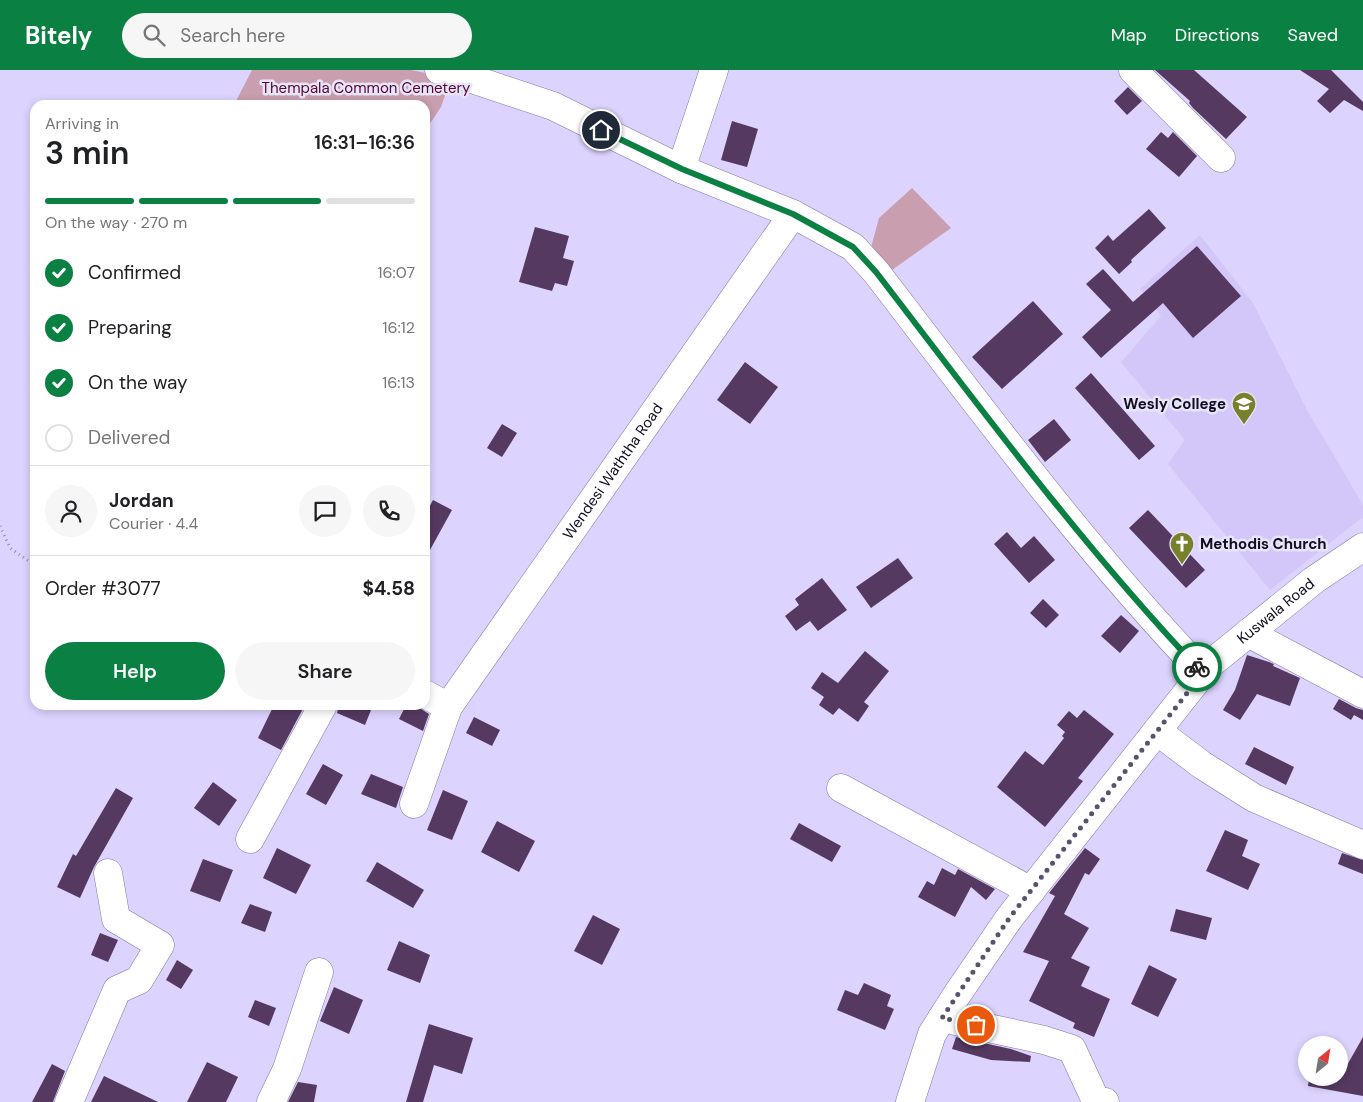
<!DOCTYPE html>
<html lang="en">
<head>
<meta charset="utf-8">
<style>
	body { margin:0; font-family:"DM Sans",sans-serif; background:#f6f6f6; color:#202124; height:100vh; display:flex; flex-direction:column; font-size:19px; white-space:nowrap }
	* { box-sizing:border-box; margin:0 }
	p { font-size:16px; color:#757577 }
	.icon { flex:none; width:28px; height:28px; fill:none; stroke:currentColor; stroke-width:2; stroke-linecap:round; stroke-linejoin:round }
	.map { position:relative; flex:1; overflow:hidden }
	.details { position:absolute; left:30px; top:30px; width:400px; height:610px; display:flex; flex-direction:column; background:#fff; border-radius:15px; box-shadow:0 2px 8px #0003 }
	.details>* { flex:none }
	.needle { width:32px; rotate:30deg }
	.tools { position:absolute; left:1298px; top:966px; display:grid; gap:10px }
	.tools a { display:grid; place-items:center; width:50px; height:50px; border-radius:50%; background:#fff; box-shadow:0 2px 8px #0003; font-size:25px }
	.pin { position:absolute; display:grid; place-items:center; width:42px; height:42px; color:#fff; margin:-21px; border:2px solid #fff; border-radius:50%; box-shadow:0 1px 5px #0007 }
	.courier { position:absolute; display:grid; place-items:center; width:50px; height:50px; margin:-25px; border:4px solid #0b8043; border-radius:50%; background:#fff; color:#222; box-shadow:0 1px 6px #0007 }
	.headline em { font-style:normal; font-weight:600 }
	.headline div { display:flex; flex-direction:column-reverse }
	.headline { display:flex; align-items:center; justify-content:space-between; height:85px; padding:0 15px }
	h1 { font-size:32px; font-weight:600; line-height:38px }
	.bar { display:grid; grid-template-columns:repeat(4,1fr); gap:8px 5px; align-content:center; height:60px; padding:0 15px }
	.bar i { height:6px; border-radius:4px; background:#e0e0e0 }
	.bar .active { background:#0b8043 }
	.bar p { grid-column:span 4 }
	.line { display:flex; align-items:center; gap:12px; padding:0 15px; border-top:1px solid #e0e0e0 }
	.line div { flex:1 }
	.round { display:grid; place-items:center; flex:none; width:52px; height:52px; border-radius:26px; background:#f6f6f6 }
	ol { padding:0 15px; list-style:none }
	li { display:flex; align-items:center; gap:15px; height:55px }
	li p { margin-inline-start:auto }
	li .icon { padding:5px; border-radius:50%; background:#0b8043; color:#fff; stroke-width:4 }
	li:last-child { color:#757577 }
	li i { width:28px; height:28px; border:2px solid #e0e0e0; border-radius:50% }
	.cta { display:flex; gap:10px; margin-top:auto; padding:10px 15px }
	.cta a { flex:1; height:58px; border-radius:30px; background:#0b8043; color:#fff; font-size:20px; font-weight:600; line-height:58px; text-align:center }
	.cta a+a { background:#f6f6f6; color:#202124 }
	header { display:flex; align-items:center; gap:30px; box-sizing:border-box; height:70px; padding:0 25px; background:#0b8043; color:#fff }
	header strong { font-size:24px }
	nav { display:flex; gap:28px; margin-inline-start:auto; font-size:18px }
	.search { width:350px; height:45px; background:#f6f6f6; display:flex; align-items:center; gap:12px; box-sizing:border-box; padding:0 18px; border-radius:28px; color:#757577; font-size:19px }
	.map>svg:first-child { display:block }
	.built { fill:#d2c7f8 }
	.green { fill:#c99eae }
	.building { fill:#553961 }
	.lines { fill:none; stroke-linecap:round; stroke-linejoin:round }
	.minor-casing { stroke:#8075a6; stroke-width:29 }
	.path { stroke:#948caf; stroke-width:3; stroke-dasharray:1 4; stroke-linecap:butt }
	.minor { stroke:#fff; stroke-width:28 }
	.done { stroke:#59526e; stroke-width:5; stroke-dasharray:0 9 }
	.route { stroke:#0b8043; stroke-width:6 }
	.labels { text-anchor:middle; stroke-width:5; stroke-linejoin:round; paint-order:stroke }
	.park-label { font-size:15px; fill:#550831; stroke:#e8e4f9 }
	.poi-label { font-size:15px; font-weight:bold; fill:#120d20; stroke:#e8e4f9; text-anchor:end }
	.street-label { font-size:15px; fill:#120d20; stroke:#e8e4f9 }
</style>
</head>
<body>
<header>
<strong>Bitely</strong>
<div class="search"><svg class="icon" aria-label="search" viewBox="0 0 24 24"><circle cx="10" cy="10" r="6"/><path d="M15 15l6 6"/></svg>Search here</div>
<nav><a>Map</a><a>Directions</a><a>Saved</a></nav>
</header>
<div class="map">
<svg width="1363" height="1032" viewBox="0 0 1363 1032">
	<rect width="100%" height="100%" fill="#dcd3fe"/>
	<!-- built -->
	<path class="built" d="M 1200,165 L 1253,233 L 1307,340 L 1363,435 L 1363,447 L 1270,520 L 1168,394 L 1185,370 L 1121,292 L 1161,246 L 1140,219 Z"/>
	<!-- green -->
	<path class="green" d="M 252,0 L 411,0 L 451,8 L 441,37 L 425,61 L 425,35 L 234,35 Z
		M 912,118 L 951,158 L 885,205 L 869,185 L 879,148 Z"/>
	<!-- building -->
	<path class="building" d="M 1155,0 L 1194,0 L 1247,47 L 1226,69 L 1193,38 L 1189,33 L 1190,31 Z
		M 1300,0 L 1331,0 L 1363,32 L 1363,41 L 1344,30 L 1330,43 L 1317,31 L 1329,19 Z
		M 1128,17 L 1142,31 L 1127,45 L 1114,31 Z
		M 732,51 L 758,59 L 747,97 L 721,90 Z
		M 1161,62 L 1168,68 L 1173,62 L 1197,86 L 1179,107 L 1146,79 Z
		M 1149,139 L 1166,158 L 1131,190 L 1132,192 L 1119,204 L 1095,178 L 1108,165 L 1113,171 Z
		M 535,157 L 569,166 L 563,188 L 574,191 L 567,216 L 555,213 L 552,221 L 519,212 Z
		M 1197,176 L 1241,226 L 1193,268 L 1163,233 L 1101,288 L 1082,267 L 1111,240 L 1086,214 L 1103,199 L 1133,232 Z
		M 1033,231 L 1063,264 L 1002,319 L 972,287 Z
		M 745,292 L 778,317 L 750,354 L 717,330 Z
		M 1091,303 L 1155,376 L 1139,390 L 1075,318 Z
		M 1054,349 L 1071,370 L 1045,392 L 1028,370 Z
		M 502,354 L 517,363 L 502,387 L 487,378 Z
		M 433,430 L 452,440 L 425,489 L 425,445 Z
		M 1148,440 L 1205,500 L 1186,518 L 1129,458 Z
		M 1007,462 L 1021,478 L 1034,466 L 1055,490 L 1029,513 L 994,474 Z
		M 898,488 L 913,508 L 871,538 L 856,517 Z
		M 822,508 L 847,540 L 818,561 L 810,551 L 796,561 L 785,546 L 799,535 L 795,529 Z
		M 1043,529 L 1059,545 L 1046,558 L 1030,543 Z
		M 1121,545 L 1139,561 L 1120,583 L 1101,566 Z
		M 865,581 L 889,601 L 864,632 L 869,636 L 858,652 L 839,638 L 833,645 L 819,635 L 824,627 L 811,618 L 822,602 L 838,613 Z
		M 1247,585 L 1269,592 L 1274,594 L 1273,596 L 1300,608 L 1290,636 L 1257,624 L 1240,650 L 1223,640 L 1235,620 Z
		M 1339,629 L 1356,638 L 1363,640 L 1363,650 L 1354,645 L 1351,650 L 1333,639 Z
		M 274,635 L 305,635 L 281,680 L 258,668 Z
		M 339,635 L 373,635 L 365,655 L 337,643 Z
		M 406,635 L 415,635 L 429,644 L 423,661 L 399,649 Z
		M 1084,640 L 1114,664 L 1078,708 L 1083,711 L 1045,757 L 997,717 L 1025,681 L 1043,695 L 1064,668 L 1062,666 L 1065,662 L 1057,655 L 1069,641 L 1077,648 Z
		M 474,647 L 500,660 L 492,676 L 466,663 Z
		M 1254,677 L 1294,697 L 1286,715 L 1245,694 Z
		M 323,694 L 343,705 L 326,735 L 306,724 Z
		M 371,704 L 403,717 L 396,738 L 361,724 Z
		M 213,712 L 237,730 L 219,756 L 194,738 Z
		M 116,718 L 133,728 L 94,797 L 80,828 L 57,817 L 73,784 L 76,786 Z
		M 443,720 L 468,731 L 452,770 L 427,760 Z
		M 497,751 L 535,771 L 519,802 L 481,782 Z
		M 799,753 L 841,776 L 832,792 L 790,769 Z
		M 1225,760 L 1248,770 L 1242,786 L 1260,794 L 1248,820 L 1206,801 Z
		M 277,778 L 311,795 L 296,824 L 263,808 Z
		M 1085,778 L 1100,789 L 1089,805 L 1085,803 L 1064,844 L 1089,858 L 1071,888 L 1090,897 L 1081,916 L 1110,929 L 1094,967 L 1073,958 L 1075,953 L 1029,931 L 1049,891 L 1023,882 L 1055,826 L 1049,823 Z
		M 1342,783 L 1363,790 L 1363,804 L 1338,794 Z
		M 203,789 L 233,800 L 220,832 L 190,821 Z
		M 377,792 L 424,820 L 413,838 L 366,811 Z
		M 942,798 L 955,805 L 958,799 L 995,819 L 986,830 L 971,817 L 955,847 L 918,827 L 927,811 L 934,815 Z
		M 250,834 L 272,842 L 265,862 L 241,853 Z
		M 1176,839 L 1212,848 L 1206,870 L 1170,861 Z
		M 593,845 L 620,859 L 602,895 L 574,881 Z
		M 100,863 L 118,870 L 108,892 L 91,885 Z
		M 399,871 L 430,885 L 420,913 L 387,900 Z
		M 177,890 L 193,900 L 181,919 L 166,910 Z
		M 1149,895 L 1177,909 L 1158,947 L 1131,934 Z
		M 864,913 L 891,925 L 887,936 L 894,939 L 885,960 L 837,940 L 845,920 L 858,925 Z
		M 334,917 L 363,930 L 349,964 L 320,951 Z
		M 255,930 L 276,938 L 269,956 L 248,947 Z
		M 429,954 L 473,968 L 462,1004 L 434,995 L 423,1032 L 406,1032 Z
		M 956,967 L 1011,979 L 1031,986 L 1030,992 L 991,990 L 952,979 Z
		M 1363,967 L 1363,1026 L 1308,1016 L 1309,1008 L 1339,1008 L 1339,996 L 1346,997 Z
		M 207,992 L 238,1007 L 226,1032 L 187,1032 Z
		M 52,994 L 65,1001 L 54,1029 L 53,1032 L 32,1032 Z
		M 104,1006 L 158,1032 L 91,1032 Z
		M 298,1012 L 317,1015 L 314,1032 L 288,1032 Z"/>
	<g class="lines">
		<defs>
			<g id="minor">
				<path d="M 439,0 L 454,3 L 553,36 L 681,99 L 793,144 L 853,177 L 876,202 C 981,339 1084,478 1203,603"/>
				<path d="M 1133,0 L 1221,88"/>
				<path d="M 681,99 L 714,0"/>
				<path d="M 1248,563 L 1363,624"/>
				<path id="s1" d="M 425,624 L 448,637 L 793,144"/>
				<path d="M 1157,661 L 1202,695 L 1254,728 L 1363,775"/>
				<path d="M 841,718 L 1031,821"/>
				<path d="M 414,734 L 448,637"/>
				<path d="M 250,769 L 323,635"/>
				<path d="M 942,948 L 1044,970 L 1072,979 L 1096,1031 L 1105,1032"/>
				<path d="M 69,1032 L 117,920 L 139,910 L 160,875 L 116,849 L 108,803"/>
				<path d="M 271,1032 L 287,999 L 319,902"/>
				<path id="s2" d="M 910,1032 L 932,964 L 956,926 L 1010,847 L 1209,595 L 1314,510 L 1363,477"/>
			</g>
		</defs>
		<!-- minor casing -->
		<use href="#minor" class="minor-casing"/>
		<!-- path -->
		<path class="path" d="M 0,456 L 10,478 L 30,492 L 35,492"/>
		<!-- minor -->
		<use href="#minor" class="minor"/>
	</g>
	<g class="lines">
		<!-- done -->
		<path class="done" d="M 976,955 L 942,948 L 1010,847 L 1203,603 L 1197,597"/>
		<!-- route -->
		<path class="route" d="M 601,60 L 682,99 L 793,144 L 853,177 L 876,202 C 979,336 1080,473 1197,597"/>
	</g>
	<!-- icons -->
	<defs>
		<symbol id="school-pin" viewBox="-11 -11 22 30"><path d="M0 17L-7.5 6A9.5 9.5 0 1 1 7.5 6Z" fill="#77802b" stroke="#e8e4f9"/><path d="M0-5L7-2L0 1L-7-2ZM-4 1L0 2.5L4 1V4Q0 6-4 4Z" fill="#fff"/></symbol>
		<symbol id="church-pin" viewBox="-11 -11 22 30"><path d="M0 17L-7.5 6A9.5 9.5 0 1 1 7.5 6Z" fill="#77802b" stroke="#e8e4f9"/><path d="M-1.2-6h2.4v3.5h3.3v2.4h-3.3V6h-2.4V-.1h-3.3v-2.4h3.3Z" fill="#fff"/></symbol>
	</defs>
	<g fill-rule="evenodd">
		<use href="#school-pin" x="1230" y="320" width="28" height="38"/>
		<use href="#church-pin" x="1168" y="460" width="28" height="38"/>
	</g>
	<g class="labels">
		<!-- park labels -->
		<g class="park-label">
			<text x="366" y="23">Thempala Common Cemetery</text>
		</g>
		<!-- poi labels -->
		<g class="poi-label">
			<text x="1226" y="339">Wesly College</text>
			<text x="1200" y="479" text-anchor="start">Methodis Church</text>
		</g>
		<!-- street labels -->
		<g class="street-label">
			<text dy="5" stroke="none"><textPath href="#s1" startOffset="314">Wendesi Waththa Road</textPath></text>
			<text dy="5" stroke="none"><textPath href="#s2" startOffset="619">Kuswala Road</textPath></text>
		</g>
	</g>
</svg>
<div class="tools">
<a><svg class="needle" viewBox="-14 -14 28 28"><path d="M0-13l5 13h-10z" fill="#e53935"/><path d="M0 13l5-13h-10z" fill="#757577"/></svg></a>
</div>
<div class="pin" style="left:976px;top:955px;background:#ea580c"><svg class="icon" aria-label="bag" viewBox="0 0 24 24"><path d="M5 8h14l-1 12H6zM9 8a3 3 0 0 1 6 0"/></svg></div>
<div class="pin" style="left:601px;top:60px;background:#1f2937"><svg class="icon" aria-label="home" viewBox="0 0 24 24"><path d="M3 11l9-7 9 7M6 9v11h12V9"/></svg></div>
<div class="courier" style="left:1197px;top:597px"><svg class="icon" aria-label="bike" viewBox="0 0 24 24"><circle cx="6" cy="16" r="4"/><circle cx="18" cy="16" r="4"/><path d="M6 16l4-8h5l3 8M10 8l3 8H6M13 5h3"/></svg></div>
<section class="details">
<div class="headline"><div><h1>3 min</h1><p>Arriving in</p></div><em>16:31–16:36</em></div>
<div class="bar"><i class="active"></i><i class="active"></i><i class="active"></i><i></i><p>On the way · 270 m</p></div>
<ol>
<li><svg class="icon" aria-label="check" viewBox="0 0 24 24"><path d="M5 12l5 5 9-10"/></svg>Confirmed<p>16:07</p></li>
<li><svg class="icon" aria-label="check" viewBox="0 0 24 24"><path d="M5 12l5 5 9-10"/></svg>Preparing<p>16:12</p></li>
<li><svg class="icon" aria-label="check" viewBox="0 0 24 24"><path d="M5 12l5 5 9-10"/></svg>On the way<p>16:13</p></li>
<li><i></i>Delivered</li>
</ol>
<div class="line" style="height:90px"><a class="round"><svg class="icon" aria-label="person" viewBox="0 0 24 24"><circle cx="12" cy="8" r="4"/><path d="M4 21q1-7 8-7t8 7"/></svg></a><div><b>Jordan</b><p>Courier · 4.4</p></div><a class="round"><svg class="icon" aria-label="chat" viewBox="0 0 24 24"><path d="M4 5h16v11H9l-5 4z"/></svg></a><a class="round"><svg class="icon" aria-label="phone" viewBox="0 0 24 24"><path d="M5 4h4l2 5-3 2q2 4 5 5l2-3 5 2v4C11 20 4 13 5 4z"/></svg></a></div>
<div class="line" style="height:65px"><div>Order #3077</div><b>$4.58</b></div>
<div class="cta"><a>Help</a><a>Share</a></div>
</section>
</div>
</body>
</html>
